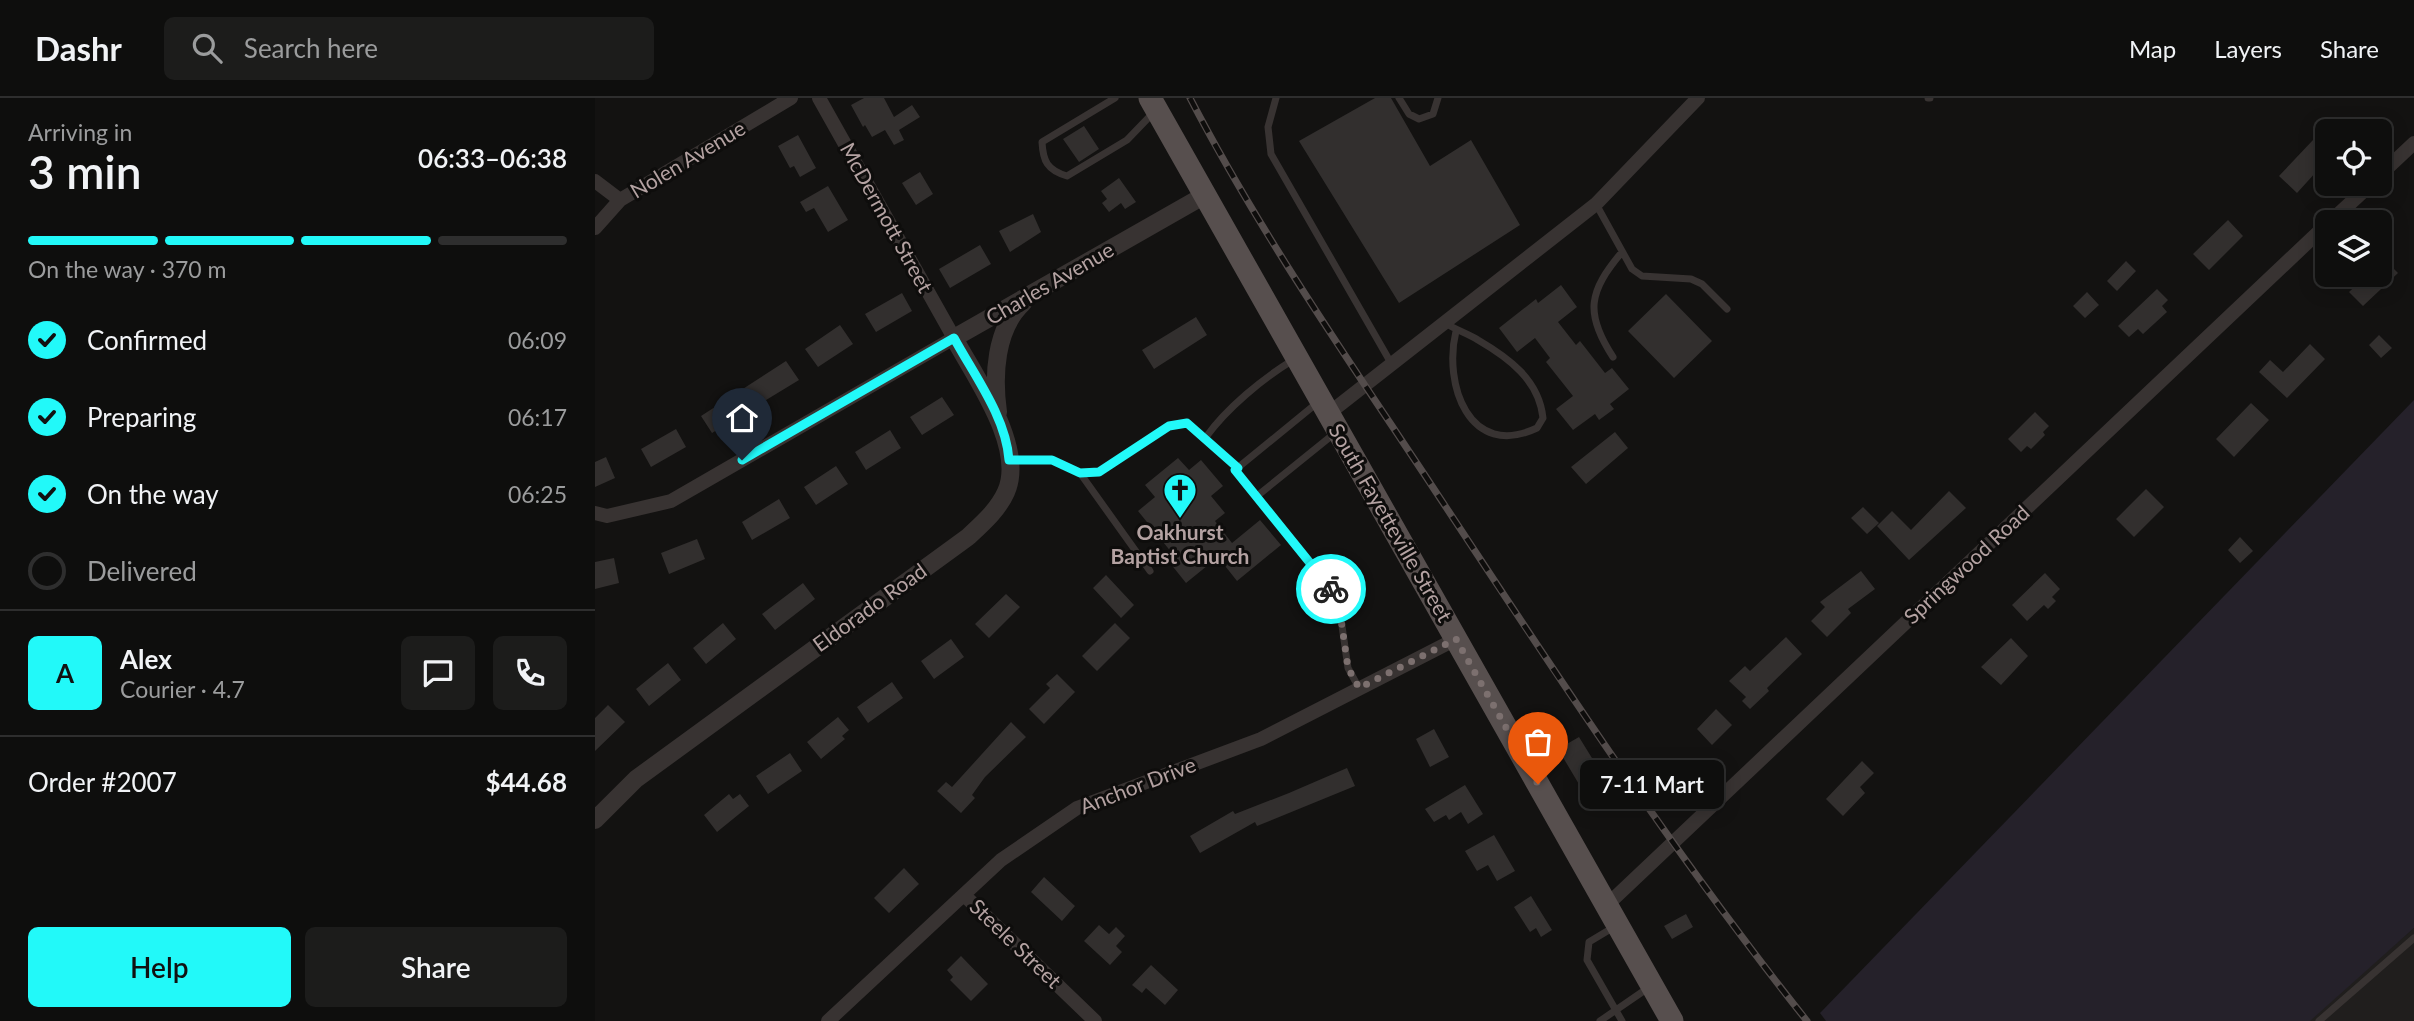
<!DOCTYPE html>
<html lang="en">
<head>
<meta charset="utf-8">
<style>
	body { margin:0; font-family:Lato,sans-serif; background:#1c1c1b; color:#f1f3f6; height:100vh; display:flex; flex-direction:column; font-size:26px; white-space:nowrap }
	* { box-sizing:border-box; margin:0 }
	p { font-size:23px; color:#9b9c9d }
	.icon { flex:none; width:38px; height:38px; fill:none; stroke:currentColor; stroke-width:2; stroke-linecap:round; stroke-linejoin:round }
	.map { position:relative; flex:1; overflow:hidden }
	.side { display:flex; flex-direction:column; background:#0e0e0d; width:595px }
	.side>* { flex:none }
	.controls { position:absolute; left:1720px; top:21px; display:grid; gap:14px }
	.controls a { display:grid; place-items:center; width:77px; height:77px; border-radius:10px; background:#0e0e0d; box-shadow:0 4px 18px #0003,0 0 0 2px #2e2e2e; font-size:35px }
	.pin { position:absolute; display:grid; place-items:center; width:60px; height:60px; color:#fff; margin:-72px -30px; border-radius:50% 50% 50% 0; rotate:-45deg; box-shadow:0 0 7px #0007 }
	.pin .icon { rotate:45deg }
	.courier { position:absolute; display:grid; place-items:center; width:70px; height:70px; margin:-35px; border:5px solid #22f9f9; border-radius:50%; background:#fff; color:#222; box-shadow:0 2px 9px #0007 }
	.bubble { position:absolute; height:49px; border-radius:10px; background:#0e0e0d; box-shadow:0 4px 18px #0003,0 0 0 2px #2e2e2e; font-size:23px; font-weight:600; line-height:49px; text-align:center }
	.overview em { font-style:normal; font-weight:600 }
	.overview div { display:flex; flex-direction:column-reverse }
	.overview { display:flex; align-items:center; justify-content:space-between; height:119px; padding:0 28px }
	h1 { font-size:46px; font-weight:600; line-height:52px }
	.bar { display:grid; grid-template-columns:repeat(4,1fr); gap:10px 7px; align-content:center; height:84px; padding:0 28px }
	.bar i { height:9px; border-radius:5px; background:#2e2e2e }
	.bar .current { background:#22f9f9 }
	.bar p { grid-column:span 4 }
	.line { display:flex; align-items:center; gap:18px; padding:0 28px; border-top:2px solid #2e2e2e }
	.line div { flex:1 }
	.round { display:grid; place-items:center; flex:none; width:74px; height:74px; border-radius:10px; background:#1c1c1b }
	ol { padding:0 28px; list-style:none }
	li { display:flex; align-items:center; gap:21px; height:77px }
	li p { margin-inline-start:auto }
	li .icon { padding:7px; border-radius:50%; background:#22f9f9; color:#111; stroke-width:4 }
	li:last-child { color:#9b9c9d }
	li i { width:38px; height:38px; border:4px solid #2e2e2e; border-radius:50% }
	.button { display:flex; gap:14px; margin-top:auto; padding:14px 28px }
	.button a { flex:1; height:80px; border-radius:10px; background:#22f9f9; color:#111; font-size:28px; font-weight:600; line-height:80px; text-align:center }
	.button a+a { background:#1c1c1b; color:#f1f3f6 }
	header { display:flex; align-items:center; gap:42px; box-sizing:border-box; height:98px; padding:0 35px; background:#0e0e0d; border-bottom:2px solid #2e2e2e }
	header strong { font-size:33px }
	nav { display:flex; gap:38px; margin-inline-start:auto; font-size:24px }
	.search { width:490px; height:63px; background:#1c1c1b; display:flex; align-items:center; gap:18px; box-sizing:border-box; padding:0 24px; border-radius:10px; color:#9b9c9d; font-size:26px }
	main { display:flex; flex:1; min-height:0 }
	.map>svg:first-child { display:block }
	.built { fill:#201e1d }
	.green { fill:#25212a }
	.building { fill:#322f2e }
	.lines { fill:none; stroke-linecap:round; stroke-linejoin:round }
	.service { stroke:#383332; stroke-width:7 }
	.minor { stroke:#383332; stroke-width:14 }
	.tertiary { stroke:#383332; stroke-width:18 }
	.primary { stroke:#574f4e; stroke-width:23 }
	.rail-casing { stroke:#534c4b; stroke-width:7 }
	.rail { stroke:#0e0d0c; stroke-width:4.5; stroke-dasharray:13; stroke-linecap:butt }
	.done { stroke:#7c706f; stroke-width:7; stroke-dasharray:0 12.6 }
	.route { stroke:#22f9f9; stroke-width:9 }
	.labels { text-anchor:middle; stroke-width:6; stroke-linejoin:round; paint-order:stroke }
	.street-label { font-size:21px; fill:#b4a2a2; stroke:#0e0d0c }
	.poi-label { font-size:21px; font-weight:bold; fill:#b4a2a2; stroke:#0e0d0c }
</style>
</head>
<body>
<header>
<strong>Dashr</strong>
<div class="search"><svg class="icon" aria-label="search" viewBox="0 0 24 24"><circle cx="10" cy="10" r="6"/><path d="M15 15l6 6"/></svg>Search here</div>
<nav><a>Map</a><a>Layers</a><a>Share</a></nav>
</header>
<main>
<section class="side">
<div class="overview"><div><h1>3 min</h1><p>Arriving in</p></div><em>06:33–06:38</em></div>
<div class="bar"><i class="current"></i><i class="current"></i><i class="current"></i><i></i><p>On the way · 370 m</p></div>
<ol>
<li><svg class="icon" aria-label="check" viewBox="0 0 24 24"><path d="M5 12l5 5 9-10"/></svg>Confirmed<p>06:09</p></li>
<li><svg class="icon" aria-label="check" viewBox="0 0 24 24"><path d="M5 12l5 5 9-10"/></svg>Preparing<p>06:17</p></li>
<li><svg class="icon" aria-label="check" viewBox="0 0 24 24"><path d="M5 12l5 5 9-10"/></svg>On the way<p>06:25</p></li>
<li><i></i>Delivered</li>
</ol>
<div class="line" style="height:126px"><b class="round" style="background:#22f9f9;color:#111">A</b><div><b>Alex</b><p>Courier · 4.7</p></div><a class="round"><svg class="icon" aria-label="chat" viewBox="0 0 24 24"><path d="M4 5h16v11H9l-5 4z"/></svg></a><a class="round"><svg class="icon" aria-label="phone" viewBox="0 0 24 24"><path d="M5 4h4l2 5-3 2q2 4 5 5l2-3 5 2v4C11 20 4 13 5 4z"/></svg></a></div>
<div class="line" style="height:91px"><div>Order #2007</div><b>$44.68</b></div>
<div class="button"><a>Help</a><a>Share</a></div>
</section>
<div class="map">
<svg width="1819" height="923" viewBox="0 0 1819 923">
	<rect width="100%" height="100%" fill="#131211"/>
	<!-- built -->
	<path class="built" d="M 1819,830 L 1819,923 L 1712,923 Z"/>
	<!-- green -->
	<path class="green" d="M 1819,302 L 1819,830 L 1715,923 L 1231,923 L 1225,915 Z"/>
	<!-- building -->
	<path class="building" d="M 269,0 L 289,0 L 299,19 L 317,7 L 325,19 L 304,32 L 309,42 L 299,47 L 290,32 L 277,39 L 270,27 L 268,29 L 256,7 Z
		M 780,0 L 796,0 L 835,68 L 876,42 L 925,127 L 804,205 L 704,43 Z
		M 489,28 L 504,51 L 484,64 L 468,41 Z
		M 203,37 L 221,70 L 205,79 L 199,68 L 195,70 L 183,48 Z
		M 1718,42 L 1732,56 L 1732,62 L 1702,95 L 1684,78 Z
		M 325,74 L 338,96 L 321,107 L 307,85 Z
		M 524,80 L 541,104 L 530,111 L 526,105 L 514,114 L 507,105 L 512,101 L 506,93 Z
		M 233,88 L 253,122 L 233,134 L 219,110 L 211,114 L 205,104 Z
		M 438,116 L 446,134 L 415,154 L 404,133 Z
		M 1633,122 L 1648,138 L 1614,172 L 1598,156 Z
		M 385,147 L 396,166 L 355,190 L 344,171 Z
		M 1785,157 L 1803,175 L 1768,208 L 1754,194 L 1772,177 L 1785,177 Z
		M 1531,163 L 1541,173 L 1522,193 L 1512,183 Z
		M 966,187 L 982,209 L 963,224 L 981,247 L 985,243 L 1010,275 L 1017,270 L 1034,291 L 1015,306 L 1019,311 L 1004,322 L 1000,316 L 978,332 L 961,311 L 978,298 L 951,264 L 955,260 L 940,240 L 922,254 L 904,230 L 941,201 L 943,205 Z
		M 1562,191 L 1573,202 L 1567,208 L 1572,214 L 1548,236 L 1543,231 L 1534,239 L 1523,228 Z
		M 1492,194 L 1504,207 L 1490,220 L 1478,208 Z
		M 307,195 L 317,213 L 281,234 L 270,216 Z
		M 1071,196 L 1117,243 L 1079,280 L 1033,233 Z
		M 601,219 L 612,237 L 559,271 L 547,252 Z
		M 245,227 L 258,246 L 223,269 L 210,251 Z
		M 1784,237 L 1797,250 L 1786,260 L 1774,247 Z
		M 1715,246 L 1730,261 L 1692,300 L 1664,274 L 1675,262 L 1688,274 Z
		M 191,263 L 204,282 L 117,335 L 106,318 Z
		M 347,299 L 359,317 L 327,337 L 315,319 Z
		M 1656,305 L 1674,322 L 1639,359 L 1621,341 Z
		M 1440,314 L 1454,328 L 1448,334 L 1450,337 L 1436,351 L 1432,348 L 1426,354 L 1413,341 Z
		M 81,331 L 91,349 L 56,369 L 46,351 Z
		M 295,332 L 306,350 L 271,372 L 260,354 Z
		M 1020,334 L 1033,350 L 991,386 L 976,369 Z
		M 11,359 L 20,380 L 0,389 L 0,364 Z
		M 583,360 L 594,372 L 606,362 L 628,388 L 616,398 L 630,415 L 620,423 L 637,445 L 665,422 L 686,447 L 642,483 L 623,459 L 591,485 L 571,460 L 577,455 L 543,413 L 560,399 L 550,387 Z
		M 241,368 L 253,386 L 221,407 L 209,389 Z
		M 1551,391 L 1569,409 L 1539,439 L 1521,421 Z
		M 1354,393 L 1371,410 L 1314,462 L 1282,428 L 1297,413 L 1316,432 Z
		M 184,401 L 195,420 L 157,442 L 147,424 Z
		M 1268,409 L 1284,425 L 1272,436 L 1256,420 Z
		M 1645,439 L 1658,453 L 1645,465 L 1633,452 Z
		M 102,441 L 110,461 L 74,476 L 66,455 Z
		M 19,460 L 24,485 L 0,491 L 0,464 Z
		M 1266,473 L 1280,491 L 1253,511 L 1256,515 L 1232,539 L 1216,523 L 1230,509 L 1225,504 Z
		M 1450,475 L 1465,491 L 1457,499 L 1461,503 L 1453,511 L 1449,507 L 1432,523 L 1417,507 Z
		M 511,477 L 539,507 L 526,520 L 498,490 Z
		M 208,485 L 220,501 L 180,532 L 167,516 Z
		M 411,496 L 425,509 L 394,540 L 380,526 Z
		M 128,525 L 141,541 L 111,566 L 98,550 Z
		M 520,525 L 535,540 L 502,573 L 487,558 Z
		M 1191,539 L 1207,556 L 1172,590 L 1174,593 L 1155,611 L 1147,603 L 1151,599 L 1134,583 L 1150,568 L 1155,573 Z
		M 1416,540 L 1433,558 L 1406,587 L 1386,569 Z
		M 356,541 L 369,559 L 339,581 L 326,563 Z
		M 73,565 L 86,582 L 54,608 L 41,591 Z
		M 462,576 L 480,594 L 449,626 L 434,611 L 455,590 L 451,586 Z
		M 297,584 L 308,600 L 273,625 L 262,609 Z
		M 13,607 L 30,624 L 0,653 L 0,620 Z
		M 1121,611 L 1137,627 L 1117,647 L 1102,631 Z
		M 243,619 L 254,632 L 247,638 L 250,641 L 226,661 L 212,644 Z
		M 416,624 L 431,639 L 390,679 L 377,697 L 380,700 L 366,715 L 342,693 L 351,684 L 357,689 Z
		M 839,631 L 854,659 L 835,669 L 821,641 Z
		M 984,639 L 1013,686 L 991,698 L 963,651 Z
		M 195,655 L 207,673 L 173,696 L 161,678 Z
		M 1267,663 L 1279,675 L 1265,689 L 1270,695 L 1248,718 L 1231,701 Z
		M 752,670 L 760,688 L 662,728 L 660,724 L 605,755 L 595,738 L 638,713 L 640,716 L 694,695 Z
		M 870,687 L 888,716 L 873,726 L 866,714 L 854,722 L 851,717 L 839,724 L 830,711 Z
		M 134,696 L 138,701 L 145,696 L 154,708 L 122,734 L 109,717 Z
		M 899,737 L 920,773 L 902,783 L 893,767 L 882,773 L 870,753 Z
		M 309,770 L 324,786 L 294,815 L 279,800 Z
		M 449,779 L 480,808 L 467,823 L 436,794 Z
		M 936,798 L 957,832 L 946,839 L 941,830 L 935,834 L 919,809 Z
		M 1091,816 L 1098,829 L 1077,841 L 1069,828 Z
		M 504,827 L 514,836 L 521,829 L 530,838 L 521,848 L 527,854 L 515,867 L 489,843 Z
		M 366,858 L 393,886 L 376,903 L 355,882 L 358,879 L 352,872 Z
		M 556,867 L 583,892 L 570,907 L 551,890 L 547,895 L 537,887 Z"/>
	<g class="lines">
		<!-- service -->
		<path class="service" d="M 520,0 L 447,44 C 448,63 452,72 472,78 L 532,42 L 558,15
			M 681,0 L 673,29 L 676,56 L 796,265
			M 804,0 L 814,16 L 824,21 L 838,16 L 843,0
			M 1333,0 L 1335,0
			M 1001,106 L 1037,171 L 1047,178 L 1096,181 L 1107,186 L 1132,211
			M 849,224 C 860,232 872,235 883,242 C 914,260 944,282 948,320 L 942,330 C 874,362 848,286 861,233
			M 1018,259 C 989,215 994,193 1027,154
			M 722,305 L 640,372 L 743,500 L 753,570 L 764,590
			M 611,339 C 632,310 667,281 698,262
			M 415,362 L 457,362 L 485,375 L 504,374 L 574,328 L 592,325 L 643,370
			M 485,375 L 555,473
			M 662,398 L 740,335
			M 1019,829 L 994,844 L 992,862 L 1027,923
			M 1005,923 L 1053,890
			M 1724,923 L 1819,840"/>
		<!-- minor -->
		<path class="minor" d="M 1785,77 L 1819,45
			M 0,83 L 25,102
			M 1735,124 L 1776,86
			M 0,130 L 25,102 L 196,0
			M 733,316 L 1001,106 L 1103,0
			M 0,415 L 12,418 L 76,403 L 359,240 L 224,0
			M 370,798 L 500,923
			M 1011,808 L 1732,126
			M 233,923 L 406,762 L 482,710 L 666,641 L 861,541"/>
		<!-- tertiary -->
		<path class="tertiary" d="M 403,314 C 398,278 400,231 428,205
			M 0,722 L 41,681 L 373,439 C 388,425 403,412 411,394 C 431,349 380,279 359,240 L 610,97"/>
		<!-- primary -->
		<path class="primary" d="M 555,0 L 1077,923"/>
		<defs>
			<path id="rail" d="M 595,0 C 665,135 753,261 837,388 C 957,570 1076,752 1212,923"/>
		</defs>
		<!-- rail casing -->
		<use href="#rail" class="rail-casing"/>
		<!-- rail -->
		<use href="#rail" class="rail"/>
	</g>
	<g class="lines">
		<!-- done -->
		<path class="done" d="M 736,491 L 743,500 L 753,570 L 764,590 L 861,541 L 943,686"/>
		<!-- route -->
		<path class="route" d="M 147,362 L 359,240 C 379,277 411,319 414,362 L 457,362 L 485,375 L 504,374 L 574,328 L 592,325 L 643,370 L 640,372 L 736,491"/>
	</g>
	<!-- icons -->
	<defs>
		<symbol id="church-pin" viewBox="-11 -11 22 30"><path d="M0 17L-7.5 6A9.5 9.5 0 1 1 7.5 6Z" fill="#22f9f9" stroke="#0e0d0c"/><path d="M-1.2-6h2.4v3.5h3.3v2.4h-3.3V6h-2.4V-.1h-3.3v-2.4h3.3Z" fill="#111"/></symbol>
	</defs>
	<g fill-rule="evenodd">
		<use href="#church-pin" x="566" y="373" width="38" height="52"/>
	</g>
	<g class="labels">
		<!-- street labels -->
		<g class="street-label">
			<text transform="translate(93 62) rotate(-31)" y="7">Nolen Avenue</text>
			<text transform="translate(291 120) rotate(61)" y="7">McDermott Street</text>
			<text transform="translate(455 186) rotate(-30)" y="7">Charles Avenue</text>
			<text transform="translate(795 425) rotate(60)" y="7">South Fayetteville Street</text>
			<text transform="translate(1372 467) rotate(-43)" y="7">Springwood Road</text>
			<text transform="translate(275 510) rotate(-36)" y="7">Eldorado Road</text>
			<text transform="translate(543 688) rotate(-21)" y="7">Anchor Drive</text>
			<text transform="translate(420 846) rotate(44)" y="7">Steele Street</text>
		</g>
		<!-- poi labels -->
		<g class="poi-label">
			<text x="585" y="442">Oakhurst<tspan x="585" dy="24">Baptist Church</tspan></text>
		</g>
	</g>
</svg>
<div class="controls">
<a><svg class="icon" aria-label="locate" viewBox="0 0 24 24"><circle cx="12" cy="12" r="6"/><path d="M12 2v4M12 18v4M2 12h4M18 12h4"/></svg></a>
<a><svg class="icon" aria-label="layers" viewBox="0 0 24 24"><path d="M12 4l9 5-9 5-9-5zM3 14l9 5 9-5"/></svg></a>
</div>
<div class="pin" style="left:943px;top:686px;background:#ea580c"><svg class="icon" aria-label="bag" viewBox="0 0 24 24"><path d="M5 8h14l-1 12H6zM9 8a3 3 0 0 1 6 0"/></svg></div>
<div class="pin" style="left:147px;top:362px;background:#1f2937"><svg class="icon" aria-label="home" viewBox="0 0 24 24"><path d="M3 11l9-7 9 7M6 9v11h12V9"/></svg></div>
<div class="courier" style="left:736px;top:491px"><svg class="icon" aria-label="bike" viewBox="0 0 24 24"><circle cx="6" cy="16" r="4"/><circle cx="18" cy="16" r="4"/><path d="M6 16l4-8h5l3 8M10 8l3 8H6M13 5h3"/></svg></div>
<div class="bubble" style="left:985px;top:662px;width:144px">7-11 Mart</div>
</div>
</main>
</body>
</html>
